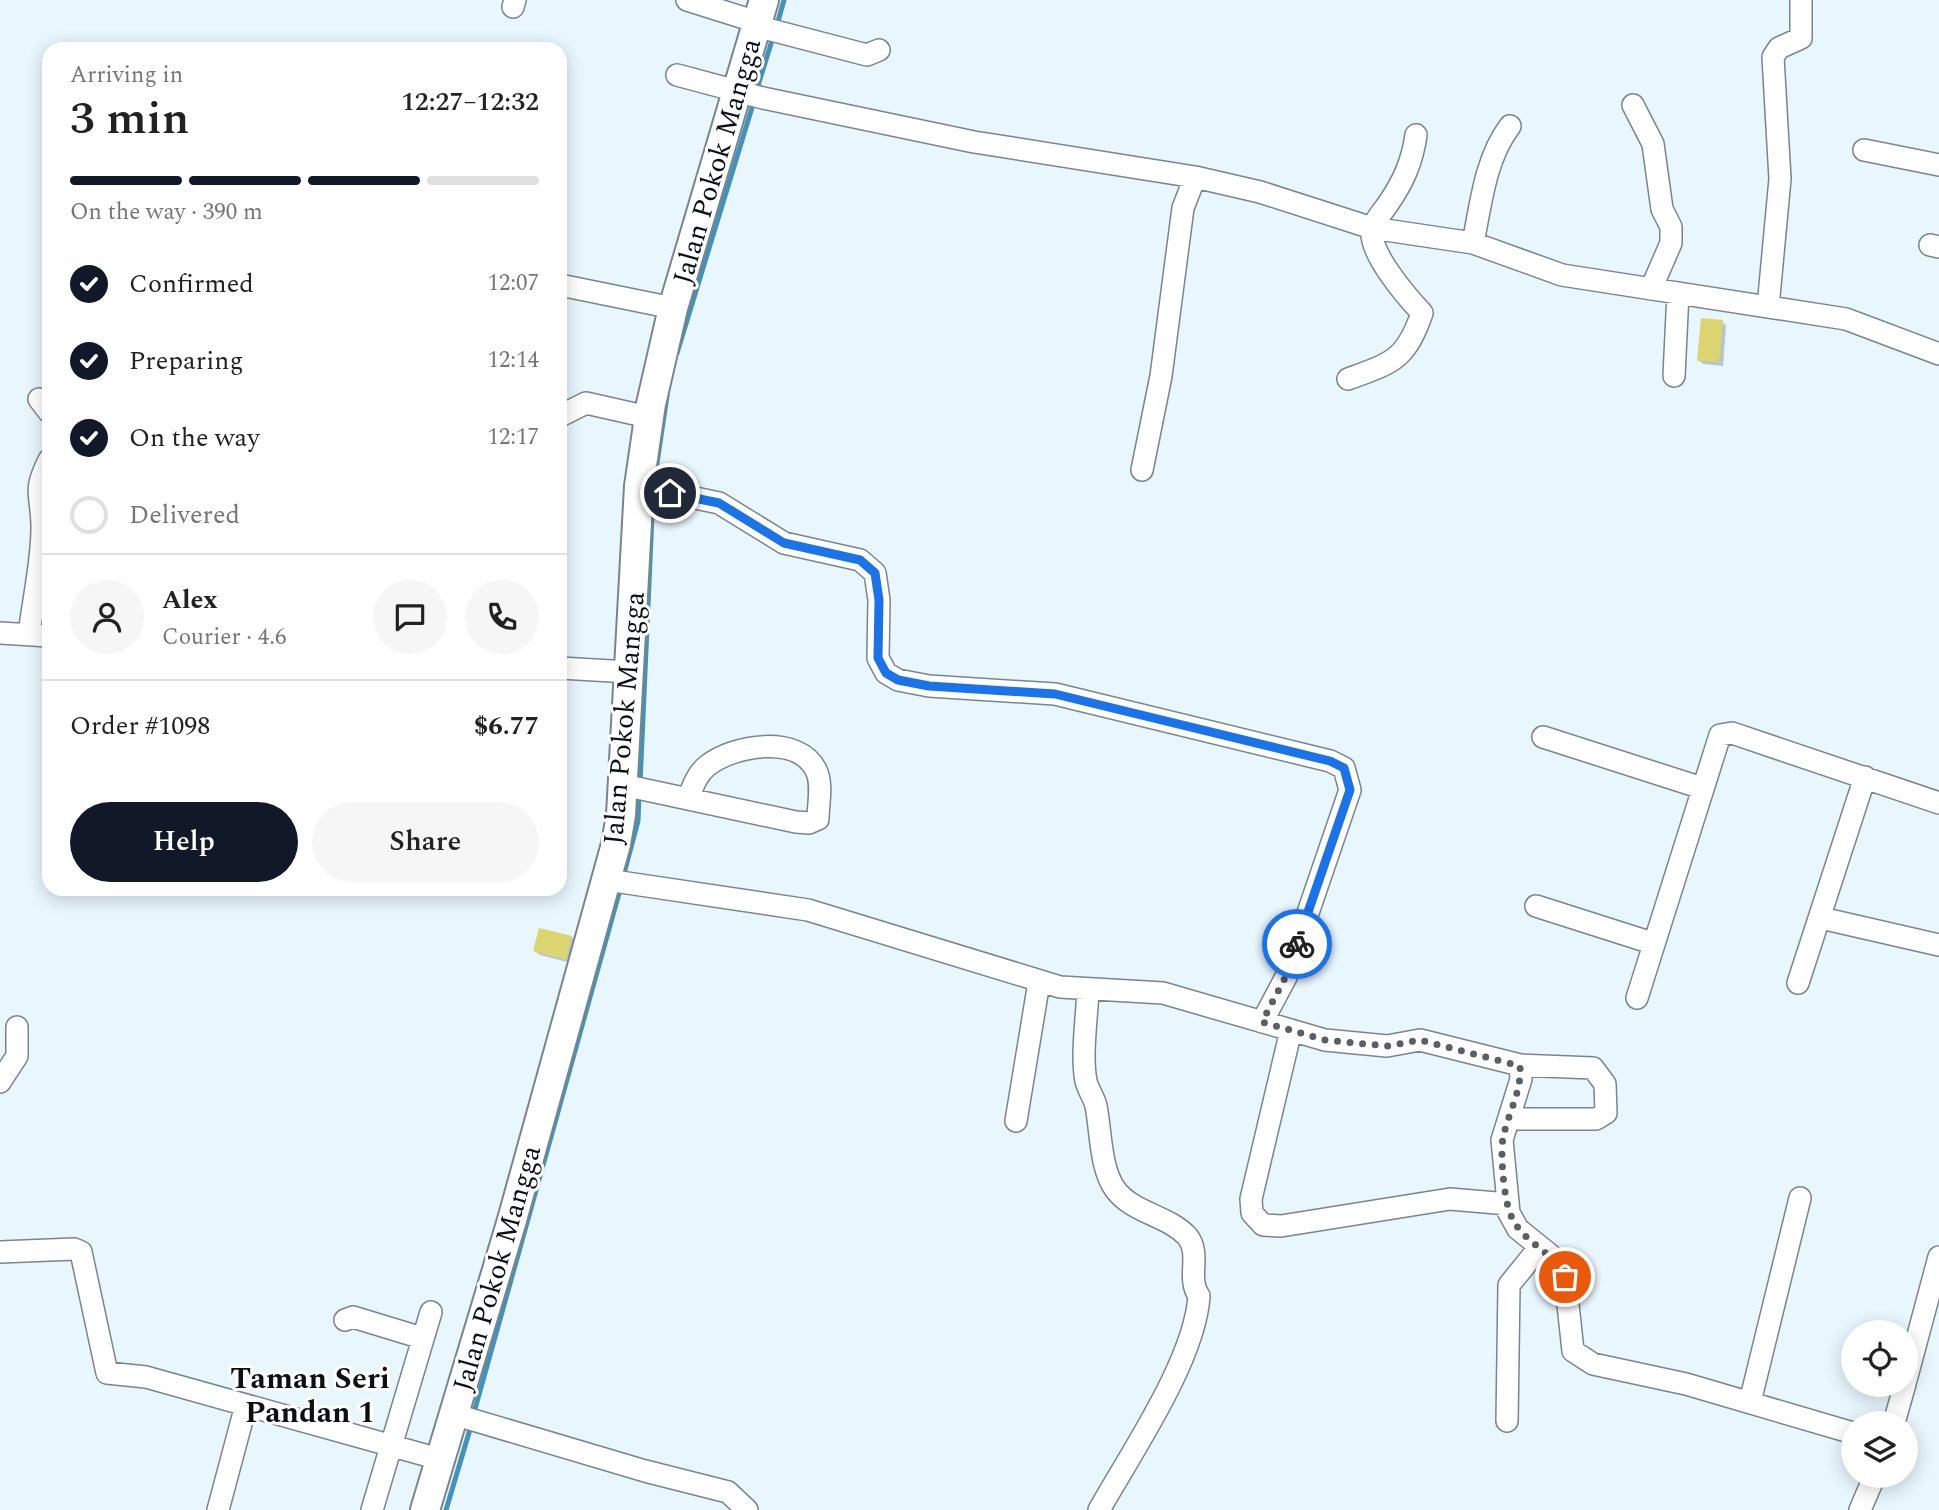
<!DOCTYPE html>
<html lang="en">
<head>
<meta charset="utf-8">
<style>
	body { margin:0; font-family:Spectral,serif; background:#f6f6f6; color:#222; height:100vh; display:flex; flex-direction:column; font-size:26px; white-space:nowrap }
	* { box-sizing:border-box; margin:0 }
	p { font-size:23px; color:#767676 }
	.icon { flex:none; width:38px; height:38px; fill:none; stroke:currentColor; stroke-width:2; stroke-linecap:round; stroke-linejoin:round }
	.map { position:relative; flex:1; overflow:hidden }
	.panel { position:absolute; left:42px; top:42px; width:525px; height:854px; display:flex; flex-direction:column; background:#fff; border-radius:21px; box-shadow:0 4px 18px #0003 }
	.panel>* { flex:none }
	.controls { position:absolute; left:1841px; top:1320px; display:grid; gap:14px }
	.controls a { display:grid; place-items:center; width:77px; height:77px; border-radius:50%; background:#fff; box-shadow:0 4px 18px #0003; font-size:35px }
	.pin { position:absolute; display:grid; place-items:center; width:60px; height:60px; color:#fff; margin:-30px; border:4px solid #fff; border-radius:50%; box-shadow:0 2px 7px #0007 }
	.courier { position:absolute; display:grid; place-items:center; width:70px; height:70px; margin:-35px; border:5px solid #1a73e8; border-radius:50%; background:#fff; color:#222; box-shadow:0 2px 9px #0007 }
	.headline em { font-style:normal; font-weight:600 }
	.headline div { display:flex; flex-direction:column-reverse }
	.headline { display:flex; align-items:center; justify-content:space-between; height:119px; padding:0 28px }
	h1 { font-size:46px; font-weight:600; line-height:52px }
	.bar { display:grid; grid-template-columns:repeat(4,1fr); gap:10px 7px; align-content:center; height:84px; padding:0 28px }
	.bar i { height:9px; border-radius:5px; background:#e0e0e0 }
	.bar .selected { background:#111827 }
	.bar p { grid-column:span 4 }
	.line { display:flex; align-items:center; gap:18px; padding:0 28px; border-top:2px solid #e0e0e0 }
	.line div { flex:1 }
	.round { display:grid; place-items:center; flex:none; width:74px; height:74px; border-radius:37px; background:#f6f6f6 }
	ol { padding:0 28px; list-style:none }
	li { display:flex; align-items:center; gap:21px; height:77px }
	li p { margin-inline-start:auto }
	li .icon { padding:7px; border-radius:50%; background:#111827; color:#fff; stroke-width:4 }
	li:last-child { color:#767676 }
	li i { width:38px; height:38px; border:4px solid #e0e0e0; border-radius:50% }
	.button { display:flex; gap:14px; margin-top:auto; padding:14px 28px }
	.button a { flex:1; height:80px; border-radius:42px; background:#111827; color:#fff; font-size:28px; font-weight:600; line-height:80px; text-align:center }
	.button a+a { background:#f6f6f6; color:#222 }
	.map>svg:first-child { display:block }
	.shadow { fill:#0003 }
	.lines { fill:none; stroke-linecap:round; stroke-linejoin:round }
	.stream { stroke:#4392b8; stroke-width:5 }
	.building { fill:#dcd46e }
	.minor-casing { stroke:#79858c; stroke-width:24 }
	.major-casing { stroke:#79858c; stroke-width:32 }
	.minor { stroke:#fff; stroke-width:21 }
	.major { stroke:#fff; stroke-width:28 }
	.done { stroke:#586065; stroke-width:7; stroke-dasharray:0 12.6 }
	.route { stroke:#1a73e8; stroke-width:9 }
	.labels { text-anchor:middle; stroke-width:6; stroke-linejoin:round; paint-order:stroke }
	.street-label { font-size:28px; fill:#0b1013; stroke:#fff }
	.neighbourhood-label { font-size:30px; font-weight:bold; fill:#0b1013; stroke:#fff }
</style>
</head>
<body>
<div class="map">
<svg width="1939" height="1510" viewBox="0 0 1939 1510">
	<rect width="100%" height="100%" fill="#e8f6fe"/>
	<!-- shadow -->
	<path class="shadow" d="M 1722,322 L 1726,326 L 1723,366 L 1703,364 L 1699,360 Z
		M 572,937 L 576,942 L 571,963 L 540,955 L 535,951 Z"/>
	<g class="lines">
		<!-- stream -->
		<path class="stream" d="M 777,25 L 784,0
			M 756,92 L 774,34
			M 677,353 L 754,101
			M 654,483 L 667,396
			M 640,784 L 653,493
			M 623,877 L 638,821 L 639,794
			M 473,1416 L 621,886
			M 446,1510 L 471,1426"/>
	</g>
	<!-- building -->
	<path class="building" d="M 1701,318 L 1723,320 L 1719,362 L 1697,361 Z
		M 539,928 L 572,936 L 566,960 L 533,951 Z"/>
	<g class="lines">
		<defs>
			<path id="minor" d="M 687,0 L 757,22
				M 513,7 L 515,0
				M 756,26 L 867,55 L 879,50
				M 677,75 L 763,98 L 974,142 L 1195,177 L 1260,192 L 1372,228 L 1473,243 L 1562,275 L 1846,319 L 1939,354
				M 1633,105 L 1653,144 L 1662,209 L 1671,227 L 1671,243 L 1651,289
				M 1864,150 L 1939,165
				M 1473,243 C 1481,204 1485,159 1510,126
				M 1930,245 L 1939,247
				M 560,285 L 673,308
				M 1768,307 L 1780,179 L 1773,57 L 1779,48 L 1801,38 L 1801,0
				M 1674,376 L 1678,293
				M 1348,379 C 1392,363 1406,360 1422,313 C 1408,298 1364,248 1373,227 C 1376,219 1383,211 1388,204 C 1403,182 1412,163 1416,135
				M 39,399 L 49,412
				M 560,416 L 586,403 L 648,417
				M 1142,470 L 1161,376 L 1183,208 L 1195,177
				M 639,486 L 719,503 L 784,543 L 860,560 L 875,573 L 879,600 L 878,658 L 886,673 L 898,680 L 929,686 L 1055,694 L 1330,761 L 1344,768 L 1350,790 L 1286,977 L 1262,1022
				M 0,633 L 49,636
				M 29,635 C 33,600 43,558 42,524 C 41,492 33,492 49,460
				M 560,668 L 629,672
				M 1543,737 L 1702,788
				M 623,785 L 796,822 L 809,823 L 818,819 C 818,804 823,784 816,770 C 798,734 733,745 707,766 C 697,774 693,786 688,799
				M 607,880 L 808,910 L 1060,987 L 1163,993 L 1325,1040 L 1387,1046 L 1420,1040 L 1520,1065 L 1521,1079 L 1502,1140 L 1509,1213 L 1518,1229 L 1559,1262 L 1565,1277 L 1573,1351 L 1593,1364 L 1686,1384 L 1853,1433
				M 1536,906 L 1652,943
				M 1821,918 L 1939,945
				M 1798,983 L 1865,777
				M 1088,990 C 1087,1016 1081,1056 1086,1081 C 1088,1090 1094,1097 1096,1106 C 1101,1131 1100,1168 1115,1189 C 1132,1213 1167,1215 1187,1236 C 1202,1254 1186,1278 1199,1296 C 1195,1360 1131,1453 1099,1510
				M 1637,998 L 1720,735 L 1732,733 L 1939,803
				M 1291,1030 L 1251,1199 L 1252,1213 L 1263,1225 L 1281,1226 L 1450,1199 L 1508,1204
				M 0,1082 L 17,1056 L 17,1027
				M 1509,1119 L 1596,1119 L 1606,1113 L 1605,1084 L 1593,1068 L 1520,1065
				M 1016,1121 L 1039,982
				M 0,1252 L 74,1249 L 81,1252 L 107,1373 L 146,1377 L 439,1459
				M 345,1320 L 353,1317 L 422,1338
				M 1906,1380 L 1939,1257
				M 1750,1402 L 1800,1198
				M 453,1414 L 645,1471 L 728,1492 L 747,1510
				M 1507,1421 L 1509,1285 L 1539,1248
				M 1894,1423 L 1905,1384
				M 218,1510 L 246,1405
				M 372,1510 L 431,1312
				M 1860,1510 L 1875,1475"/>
			<path id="major" d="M 425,1510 L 512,1220 L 616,844 L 621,815 L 639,486 L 651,404 L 673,308 L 764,0"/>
		</defs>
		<!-- minor casing -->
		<use href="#minor" class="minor-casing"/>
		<!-- major casing -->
		<use href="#major" class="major-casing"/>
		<!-- minor -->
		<use href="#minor" class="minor"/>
		<!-- major -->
		<use href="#major" class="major"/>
	</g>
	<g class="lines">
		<!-- done -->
		<path class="done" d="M 1297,944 L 1286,976 L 1262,1022 L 1325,1040 L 1387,1046 L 1420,1040 L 1520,1066 C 1522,1091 1508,1113 1503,1138 C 1500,1154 1504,1198 1510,1213 C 1520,1242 1553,1250 1565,1277"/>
		<!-- route -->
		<path class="route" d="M 670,493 L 719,503 L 784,543 L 860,560 L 875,573 L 879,600 L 878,658 L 886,673 L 898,680 L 929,686 L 1055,694 L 1330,761 L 1344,768 L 1350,790 L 1297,944"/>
	</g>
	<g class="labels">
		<!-- street labels -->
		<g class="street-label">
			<text transform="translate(716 161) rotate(-74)" y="10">Jalan Pokok Mangga</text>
			<text transform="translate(623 718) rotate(-85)" y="10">Jalan Pokok Mangga</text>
			<text transform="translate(496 1268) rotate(-74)" y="10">Jalan Pokok Mangga</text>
		</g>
		<!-- neighbourhood labels -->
		<g class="neighbourhood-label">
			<text x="310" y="1388">Taman Seri<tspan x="310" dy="34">Pandan 1</tspan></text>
		</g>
	</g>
</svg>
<div class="controls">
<a><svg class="icon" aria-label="locate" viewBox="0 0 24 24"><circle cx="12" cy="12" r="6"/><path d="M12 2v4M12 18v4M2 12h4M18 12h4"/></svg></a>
<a><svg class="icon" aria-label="layers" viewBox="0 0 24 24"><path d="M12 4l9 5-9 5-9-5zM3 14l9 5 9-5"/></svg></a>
</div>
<div class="pin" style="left:1565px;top:1277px;background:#ea580c"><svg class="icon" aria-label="bag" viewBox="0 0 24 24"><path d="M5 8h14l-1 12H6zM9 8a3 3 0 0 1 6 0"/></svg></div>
<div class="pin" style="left:670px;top:493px;background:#1f2937"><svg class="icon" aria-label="home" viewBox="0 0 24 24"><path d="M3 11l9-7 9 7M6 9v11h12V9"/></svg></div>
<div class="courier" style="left:1297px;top:944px"><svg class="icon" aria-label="bike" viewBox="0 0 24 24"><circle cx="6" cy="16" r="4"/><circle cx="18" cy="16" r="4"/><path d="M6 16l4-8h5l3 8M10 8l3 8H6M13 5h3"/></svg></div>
<section class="panel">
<div class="headline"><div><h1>3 min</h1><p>Arriving in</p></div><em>12:27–12:32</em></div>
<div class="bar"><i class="selected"></i><i class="selected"></i><i class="selected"></i><i></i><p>On the way · 390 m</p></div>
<ol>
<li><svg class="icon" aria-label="check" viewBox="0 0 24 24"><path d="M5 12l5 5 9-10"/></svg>Confirmed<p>12:07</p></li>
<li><svg class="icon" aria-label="check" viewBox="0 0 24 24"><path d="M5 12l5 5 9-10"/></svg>Preparing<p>12:14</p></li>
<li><svg class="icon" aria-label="check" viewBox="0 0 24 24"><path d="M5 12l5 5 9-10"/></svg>On the way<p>12:17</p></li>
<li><i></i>Delivered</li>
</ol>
<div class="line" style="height:126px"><a class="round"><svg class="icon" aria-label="person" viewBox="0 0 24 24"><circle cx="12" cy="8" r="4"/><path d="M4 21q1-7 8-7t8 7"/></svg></a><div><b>Alex</b><p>Courier · 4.6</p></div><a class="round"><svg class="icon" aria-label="chat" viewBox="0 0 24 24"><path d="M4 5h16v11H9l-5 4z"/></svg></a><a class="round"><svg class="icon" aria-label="phone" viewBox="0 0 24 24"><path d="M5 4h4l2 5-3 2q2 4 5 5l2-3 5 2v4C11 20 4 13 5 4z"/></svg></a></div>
<div class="line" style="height:91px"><div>Order #1098</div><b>$6.77</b></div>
<div class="button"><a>Help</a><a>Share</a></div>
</section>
</div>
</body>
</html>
